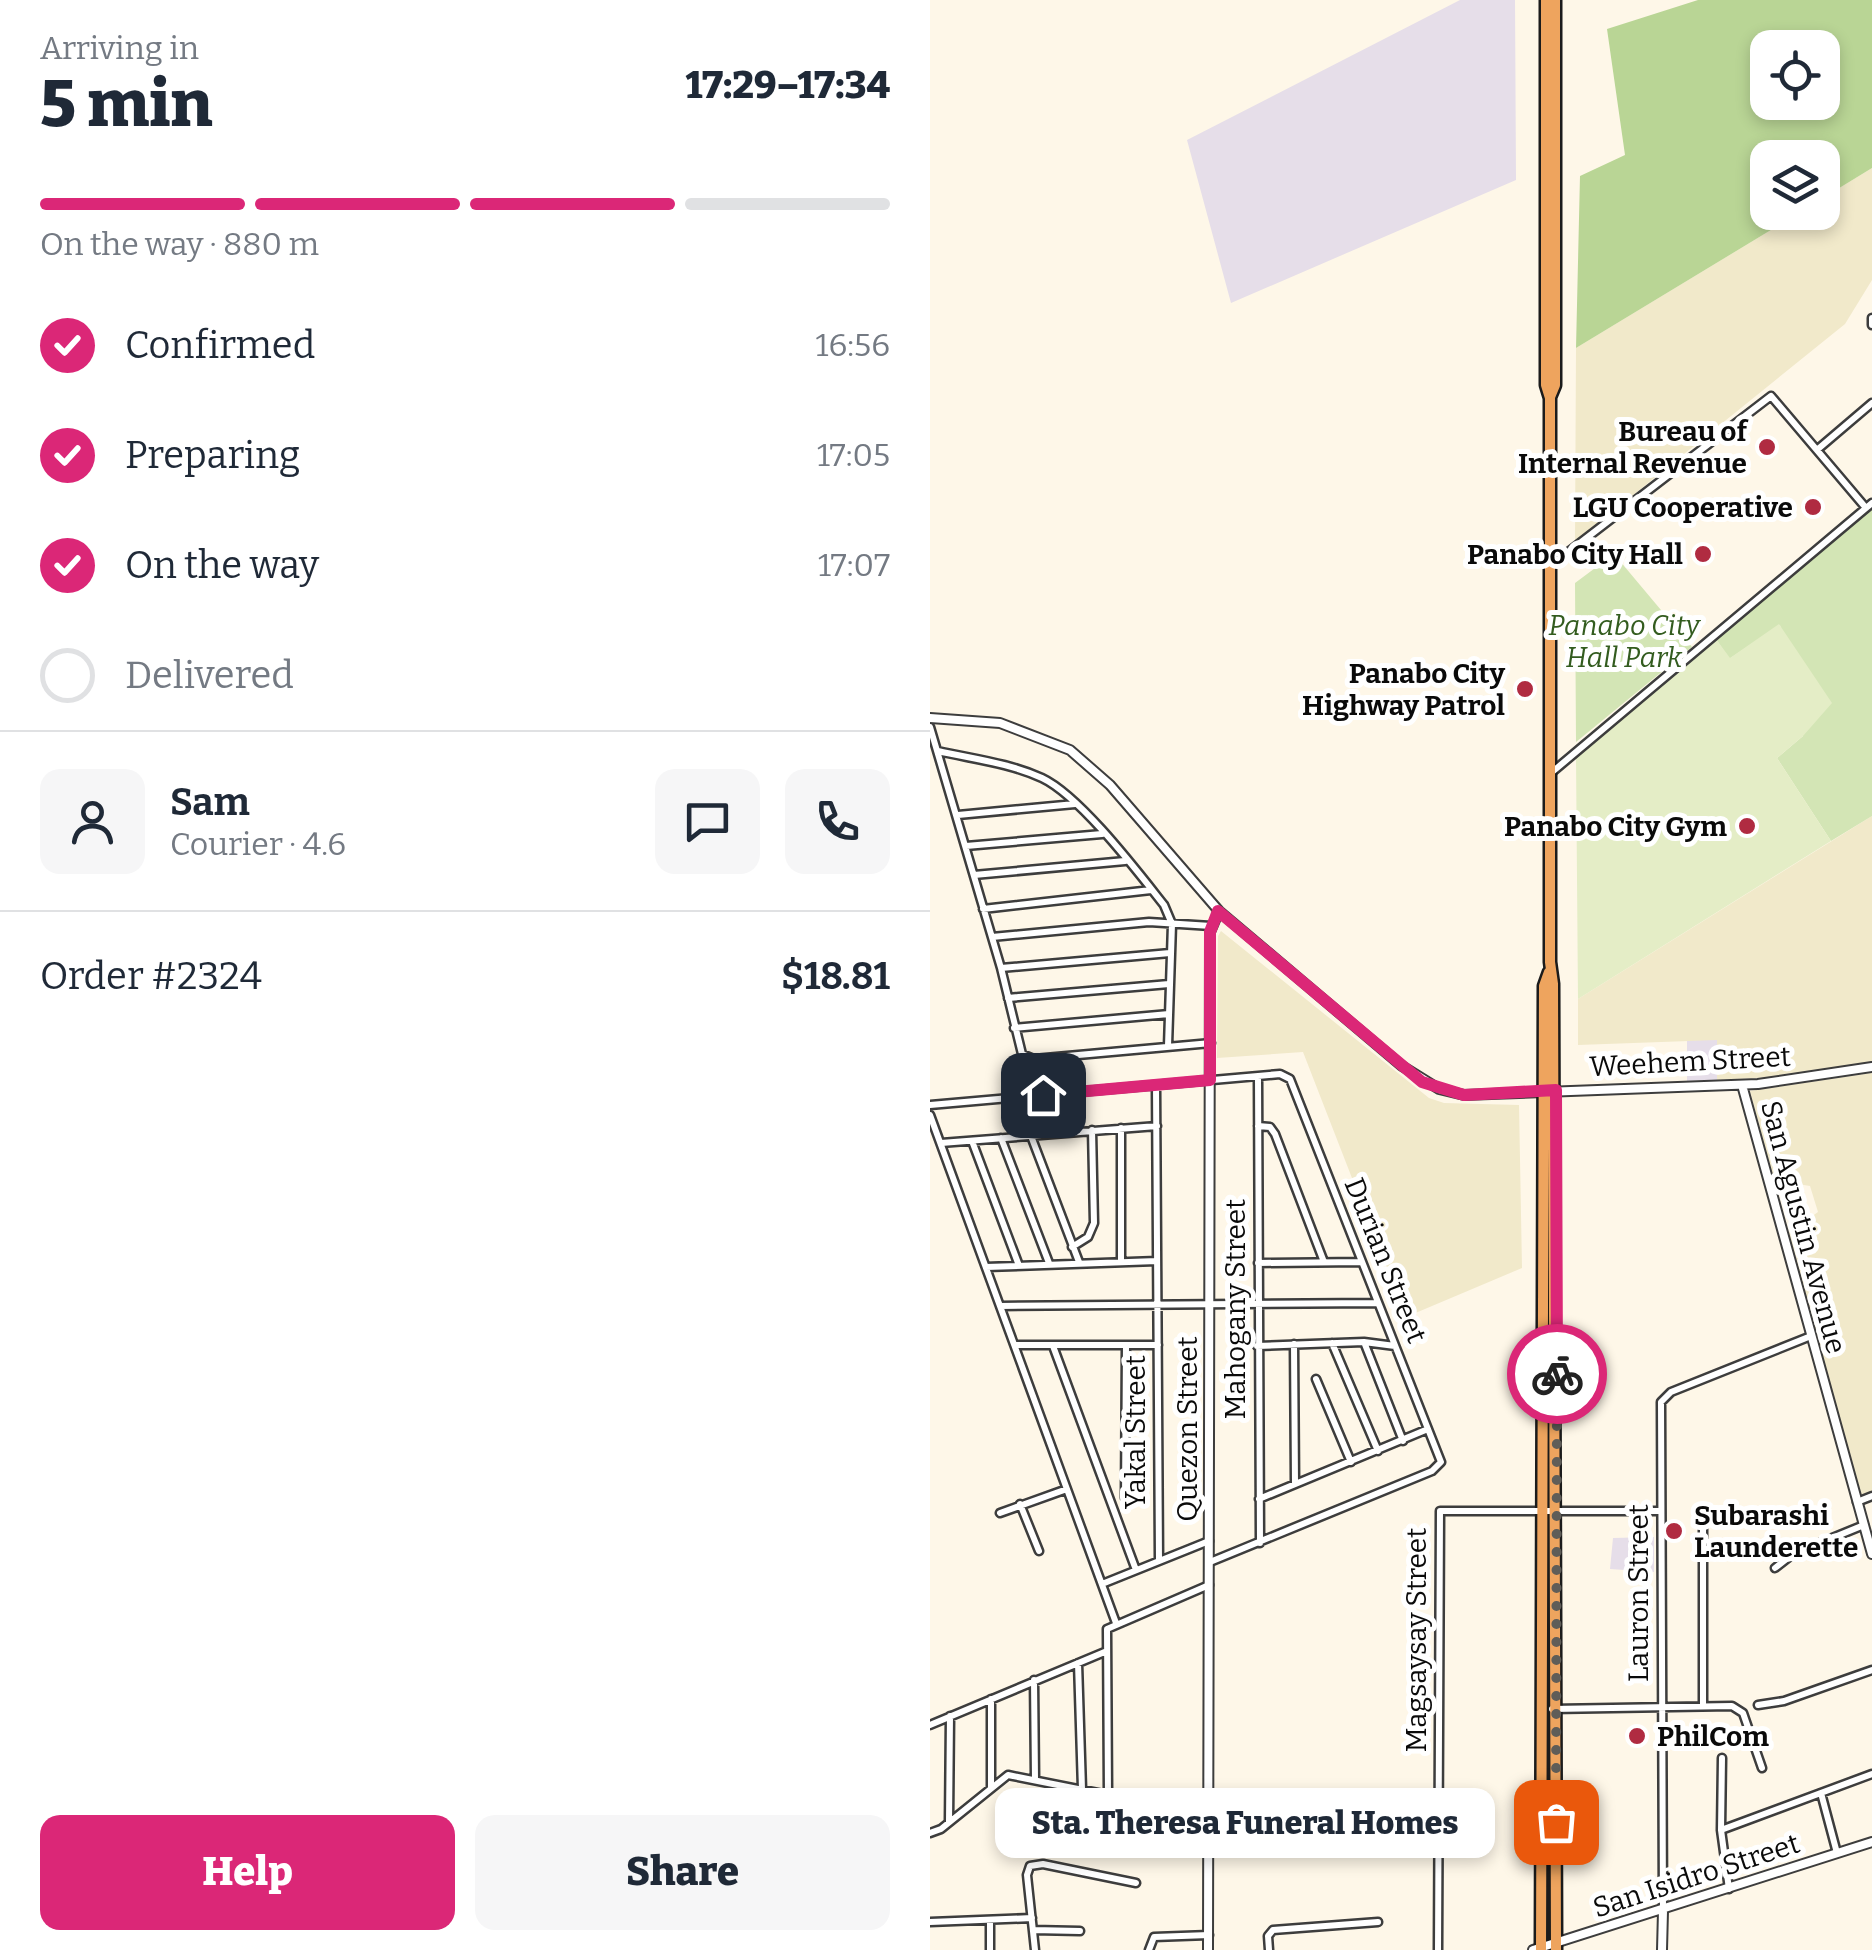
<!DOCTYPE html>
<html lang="en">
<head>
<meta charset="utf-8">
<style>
	body { margin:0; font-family:Bitter,serif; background:#f6f6f7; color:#1f2937; height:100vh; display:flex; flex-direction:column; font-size:38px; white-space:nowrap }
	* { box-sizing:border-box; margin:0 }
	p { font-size:32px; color:#747a83 }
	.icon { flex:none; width:55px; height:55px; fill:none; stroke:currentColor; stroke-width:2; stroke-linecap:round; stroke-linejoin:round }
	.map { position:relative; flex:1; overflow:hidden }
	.details { display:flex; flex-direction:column; background:#fff; width:930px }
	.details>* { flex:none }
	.fabs { position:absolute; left:820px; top:30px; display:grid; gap:20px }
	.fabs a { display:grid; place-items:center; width:90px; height:90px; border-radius:20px; background:#fff; box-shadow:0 5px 15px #0003; font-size:50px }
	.pin { position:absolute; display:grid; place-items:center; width:85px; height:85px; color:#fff; margin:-42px; border-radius:20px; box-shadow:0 5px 15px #0006 }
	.courier { position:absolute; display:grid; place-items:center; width:100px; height:100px; margin:-50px; border:8px solid #db2777; border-radius:50%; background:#fff; color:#222; box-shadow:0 2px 12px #0007 }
	.bubble { position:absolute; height:70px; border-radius:20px; background:#fff; box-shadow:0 5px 15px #0003; font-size:32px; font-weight:800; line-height:70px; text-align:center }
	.headline em { font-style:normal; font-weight:800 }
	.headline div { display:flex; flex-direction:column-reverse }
	.headline { display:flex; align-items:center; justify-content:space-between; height:170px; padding:0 40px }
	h1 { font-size:65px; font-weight:800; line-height:75px }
	.bar { display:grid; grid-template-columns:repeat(4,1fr); gap:15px 10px; align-content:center; height:120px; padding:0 40px }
	.bar i { height:12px; border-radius:8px; background:#e0e1e3 }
	.bar .on { background:#db2777 }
	.bar p { grid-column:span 4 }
	.line { display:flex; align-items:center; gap:25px; padding:0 40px; border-top:2px solid #e0e1e3 }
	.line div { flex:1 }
	.round { display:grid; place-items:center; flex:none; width:105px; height:105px; border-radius:20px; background:#f6f6f7 }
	ol { padding:0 40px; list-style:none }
	li { display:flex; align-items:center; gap:30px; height:110px }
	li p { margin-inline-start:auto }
	li .icon { padding:10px; border-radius:50%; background:#db2777; color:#fff; stroke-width:4 }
	li:last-child { color:#747a83 }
	li i { width:55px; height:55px; border:5px solid #e0e1e3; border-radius:50% }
	.primary-button { display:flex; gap:20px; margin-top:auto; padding:20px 40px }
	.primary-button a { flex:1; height:115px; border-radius:20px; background:#db2777; color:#fff; font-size:40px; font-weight:800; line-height:115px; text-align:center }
	.primary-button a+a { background:#f6f6f7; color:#1f2937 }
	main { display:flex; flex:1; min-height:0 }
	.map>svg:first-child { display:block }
	.industrial { fill:#e6dee9 }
	.farmland { fill:#f1e9ca }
	.green { fill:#d3e5b5 }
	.forest { fill:#b9d595; fill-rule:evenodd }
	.pitch { fill:#e4edc6 }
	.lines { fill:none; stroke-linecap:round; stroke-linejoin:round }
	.minor-casing { stroke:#3d3d3d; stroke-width:11 }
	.tertiary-casing { stroke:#3d3d3d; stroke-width:12 }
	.trunk-casing { stroke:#1b1b1b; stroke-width:15 }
	.minor { stroke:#fff; stroke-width:6 }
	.tertiary { stroke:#fff; stroke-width:8 }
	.trunk { stroke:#eea45e; stroke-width:10 }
	.done { stroke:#5f5d58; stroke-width:10; stroke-dasharray:0 18 }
	.route { stroke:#db2777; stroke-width:12 }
	.poi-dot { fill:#b02b41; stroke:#fff; stroke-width:4 }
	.labels { text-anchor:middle; stroke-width:10; stroke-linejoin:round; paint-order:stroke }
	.poi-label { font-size:28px; font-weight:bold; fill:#0a0a0a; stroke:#fff; text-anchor:end }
	.park-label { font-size:28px; font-style:italic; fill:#335c1f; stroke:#fff }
	.street-label { font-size:28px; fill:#0a0a0a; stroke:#fff }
</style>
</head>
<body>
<main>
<section class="details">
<div class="headline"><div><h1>5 min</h1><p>Arriving in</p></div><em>17:29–17:34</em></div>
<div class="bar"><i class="on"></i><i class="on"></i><i class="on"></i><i></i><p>On the way · 880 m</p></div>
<ol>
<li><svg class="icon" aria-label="check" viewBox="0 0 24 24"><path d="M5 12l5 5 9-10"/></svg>Confirmed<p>16:56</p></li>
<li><svg class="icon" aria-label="check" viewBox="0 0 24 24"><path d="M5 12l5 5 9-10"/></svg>Preparing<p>17:05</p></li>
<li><svg class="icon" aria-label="check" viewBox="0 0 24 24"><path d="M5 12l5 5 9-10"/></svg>On the way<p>17:07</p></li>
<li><i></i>Delivered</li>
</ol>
<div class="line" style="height:180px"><a class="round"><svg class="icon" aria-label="person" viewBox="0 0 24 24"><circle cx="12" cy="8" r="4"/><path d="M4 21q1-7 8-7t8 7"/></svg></a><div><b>Sam</b><p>Courier · 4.6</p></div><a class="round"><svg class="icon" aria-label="chat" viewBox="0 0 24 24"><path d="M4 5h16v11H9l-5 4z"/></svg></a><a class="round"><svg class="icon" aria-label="phone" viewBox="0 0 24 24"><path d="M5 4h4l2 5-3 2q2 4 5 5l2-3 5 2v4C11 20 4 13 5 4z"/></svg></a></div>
<div class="line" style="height:130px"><div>Order #2324</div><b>$18.81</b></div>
<div class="primary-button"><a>Help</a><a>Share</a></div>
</section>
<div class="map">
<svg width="942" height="1950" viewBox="0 0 942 1950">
	<rect width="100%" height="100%" fill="#fef7e8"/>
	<!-- industrial -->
	<path class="industrial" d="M 530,0 L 585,0 L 586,180 L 301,303 L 257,140 Z
		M 757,1040 L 787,1040 L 787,1080 L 757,1081 Z
		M 724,1537 L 724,1572 L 680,1569 L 683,1538 Z"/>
	<!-- farmland -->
	<path class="farmland" d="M 942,168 L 942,280 L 915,324 L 645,542 L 646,348 L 869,213 L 892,212 L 893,198 Z
		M 942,816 L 942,1062 L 844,1077 L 787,1080 L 787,1040 L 648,1045 L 648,999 Z
		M 291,931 L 499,1098 L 514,1103 L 589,1105 L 592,1268 L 476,1317 L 373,1052 L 287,1058 L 288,936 Z
		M 942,1073 L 942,1492 L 931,1496 L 857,1234 L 888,1212 L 880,1186 L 844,1180 L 820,1091 Z"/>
	<!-- green -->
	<path class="green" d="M 942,508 L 942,816 L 901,841 L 847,758 L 873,736 L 850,625 L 799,659 L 786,639 Z
		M 684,554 L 762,647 L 646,742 L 645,583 Z"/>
	<!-- forest -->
	<path class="forest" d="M 768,0 L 942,0 L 942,168 L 893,198 L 892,158 L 838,158 L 838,212 L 869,213 L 646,348 L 650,176 L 695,155 L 677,29 ZM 838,48 L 892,48 L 892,102 L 838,102 Z"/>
	<!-- pitch -->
	<path class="pitch" d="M 849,624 L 902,703 L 873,736 L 847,758 L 901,841 L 648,999 L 646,757 L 786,639 L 800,658 Z"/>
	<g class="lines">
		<defs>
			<path id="minor" d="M 942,318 L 942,325
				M 888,449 L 942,403
				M 620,566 L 841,396 L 936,508
				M 0,727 L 71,968 L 92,1054 L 104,1059 L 281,1043
				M 8,751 C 43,759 79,763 112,778 C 150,796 207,871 234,905 L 242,924 L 238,1046
				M 621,773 L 942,503
				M 28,815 L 145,804
				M 36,846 L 172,834
				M 44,875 L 195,861
				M 53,909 L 221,890
				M 62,937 L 219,922 L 281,926
				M 71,968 L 240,953
				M 78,998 L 239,984
				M 84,1028 L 239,1014
				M 328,1076 L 330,1543
				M 226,1085 L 229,1561
				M 0,1105 L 350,1074 L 360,1079 L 511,1462 L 502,1471 L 280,1562
				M 0,1115 L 186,1623
				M 328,1126 L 340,1127 L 345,1134 L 394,1262
				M 191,1128 L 191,1262
				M 101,1136 L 149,1262
				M 71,1138 L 119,1263
				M 42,1141 L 88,1263
				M 11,1143 L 227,1126
				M 142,1247 L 158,1237 L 164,1223 L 162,1130
				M 328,1263 L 431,1262
				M 56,1267 L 227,1261
				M 70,1306 L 448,1303
				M 434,1342 L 473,1441
				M 402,1343 L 448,1451
				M 364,1344 L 365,1484
				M 85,1345 L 228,1345
				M 123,1346 L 206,1570
				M 327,1346 L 434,1342 L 465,1346
				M 386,1379 L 421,1462
				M 195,1498 L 196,1345
				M 329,1499 L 498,1429
				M 927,1502 L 942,1496
				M 90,1504 L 109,1551
				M 70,1513 L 137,1489
				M 773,1517 L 773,1706
				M 845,1568 L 863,1554 L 934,1525
				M 172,1584 L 279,1541
				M 148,1663 L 152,1789
				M 104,1680 L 105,1779
				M 828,1705 L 854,1701 L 942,1670
				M 622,1709 L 802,1706 L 813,1713 L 832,1768
				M 0,1725 L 177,1651
				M 792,1758 L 791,1830 L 942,1774
				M 61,1787 L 61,1699
				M 891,1793 L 907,1853
				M 178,1795 L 177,1629 L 279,1585
				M 19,1822 L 20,1716
				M 791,1830 L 799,1889
				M 0,1833 L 11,1829 L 78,1775 L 193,1798
				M 733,1909 L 731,1402 L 741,1392 L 881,1336
				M 60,1920 L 60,1950
				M 0,1922 L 102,1918
				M 103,1930 L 150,1931
				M 105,1950 L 97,1875 L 100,1866 L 113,1864 L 206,1883
				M 219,1950 L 224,1937 L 279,1935
				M 339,1950 L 338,1936 L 343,1930 L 448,1922
				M 508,1950 L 510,1511 L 730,1511"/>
			<path id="tertiary" d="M 0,718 L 70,723 L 140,750 L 180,785 L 289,911 L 472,1066 L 509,1089 L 534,1095 L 828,1084 L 942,1067
				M 812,1085 L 942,1554
				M 278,1950 L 280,932 L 289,911
				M 603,1950 L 942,1842
				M 732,1950 L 733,1911"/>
			<path id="trunk" d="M 616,0 L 616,385 L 620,398 L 620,962 L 623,984 L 626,1950
				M 620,397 L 625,385 L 625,0
				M 611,1950 L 614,986 L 619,972"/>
		</defs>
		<!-- minor casing -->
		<use href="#minor" class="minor-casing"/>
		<!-- tertiary casing -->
		<use href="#tertiary" class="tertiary-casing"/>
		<!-- trunk casing -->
		<use href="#trunk" class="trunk-casing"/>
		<!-- minor -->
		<use href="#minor" class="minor"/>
		<!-- tertiary -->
		<use href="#tertiary" class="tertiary"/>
		<!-- trunk -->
		<use href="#trunk" class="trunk"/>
	</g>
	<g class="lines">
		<!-- done -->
		<path class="done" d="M 626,1822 L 627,1374"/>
		<!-- route -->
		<path class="route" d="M 113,1095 L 280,1080 L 280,932 L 288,911 L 492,1082 L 534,1095 L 626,1090 L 627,1374"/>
	</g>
	<!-- markers -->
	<g class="poi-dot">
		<circle cx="837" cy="447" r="10"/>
		<circle cx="883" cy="507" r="10"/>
		<circle cx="773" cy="554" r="10"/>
		<circle cx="595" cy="689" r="10"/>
		<circle cx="817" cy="826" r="10"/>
		<circle cx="744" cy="1531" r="10"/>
		<circle cx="707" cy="1736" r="10"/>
	</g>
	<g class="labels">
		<!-- poi labels -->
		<g class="poi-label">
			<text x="817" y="441">Bureau of<tspan x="817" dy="32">Internal Revenue</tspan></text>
			<text x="863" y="517">LGU Cooperative</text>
			<text x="753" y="564">Panabo City Hall</text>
			<text x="575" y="683">Panabo City<tspan x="575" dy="32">Highway Patrol</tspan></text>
			<text x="797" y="836">Panabo City Gym</text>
			<text x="764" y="1525" text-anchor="start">Subarashi<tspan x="764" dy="32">Launderette</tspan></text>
			<text x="727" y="1746" text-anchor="start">PhilCom</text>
		</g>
		<!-- park labels -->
		<g class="park-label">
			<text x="694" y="635">Panabo City<tspan x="694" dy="32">Hall Park</tspan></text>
		</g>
		<!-- street labels -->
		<g class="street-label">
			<text transform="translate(760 1061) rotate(-3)" y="10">Weehem Street</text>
			<text transform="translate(874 1227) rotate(75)" y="10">San Agustin Avenue</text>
			<text transform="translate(456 1260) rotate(68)" y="10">Durian Street</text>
			<text transform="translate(305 1309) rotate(-90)" y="10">Mahogany Street</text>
			<text transform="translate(257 1429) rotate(-90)" y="10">Quezon Street</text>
			<text transform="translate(205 1432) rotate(-90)" y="10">Yakal Street</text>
			<text transform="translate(708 1593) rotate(-90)" y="10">Lauron Street</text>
			<text transform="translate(486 1640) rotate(-90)" y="10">Magsaysay Street</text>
			<text transform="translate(766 1875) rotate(-18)" y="10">San Isidro Street</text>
		</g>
	</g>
</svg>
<div class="fabs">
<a><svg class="icon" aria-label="locate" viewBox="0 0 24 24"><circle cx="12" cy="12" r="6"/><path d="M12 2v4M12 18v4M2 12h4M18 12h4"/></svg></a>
<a><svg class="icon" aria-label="layers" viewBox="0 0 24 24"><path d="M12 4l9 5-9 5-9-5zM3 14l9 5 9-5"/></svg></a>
</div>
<div class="pin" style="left:626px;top:1822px;background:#ea580c"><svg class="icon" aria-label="bag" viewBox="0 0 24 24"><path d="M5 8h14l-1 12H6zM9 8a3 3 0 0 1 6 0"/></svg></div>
<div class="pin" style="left:113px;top:1095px;background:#1f2937"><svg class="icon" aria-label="home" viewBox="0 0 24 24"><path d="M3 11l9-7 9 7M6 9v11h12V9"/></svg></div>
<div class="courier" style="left:627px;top:1374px"><svg class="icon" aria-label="bike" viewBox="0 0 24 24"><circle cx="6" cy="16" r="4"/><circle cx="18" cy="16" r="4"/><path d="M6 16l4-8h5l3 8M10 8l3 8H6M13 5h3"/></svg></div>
<div class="bubble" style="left:65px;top:1788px;width:500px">Sta. Theresa Funeral Homes</div>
</div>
</main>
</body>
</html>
